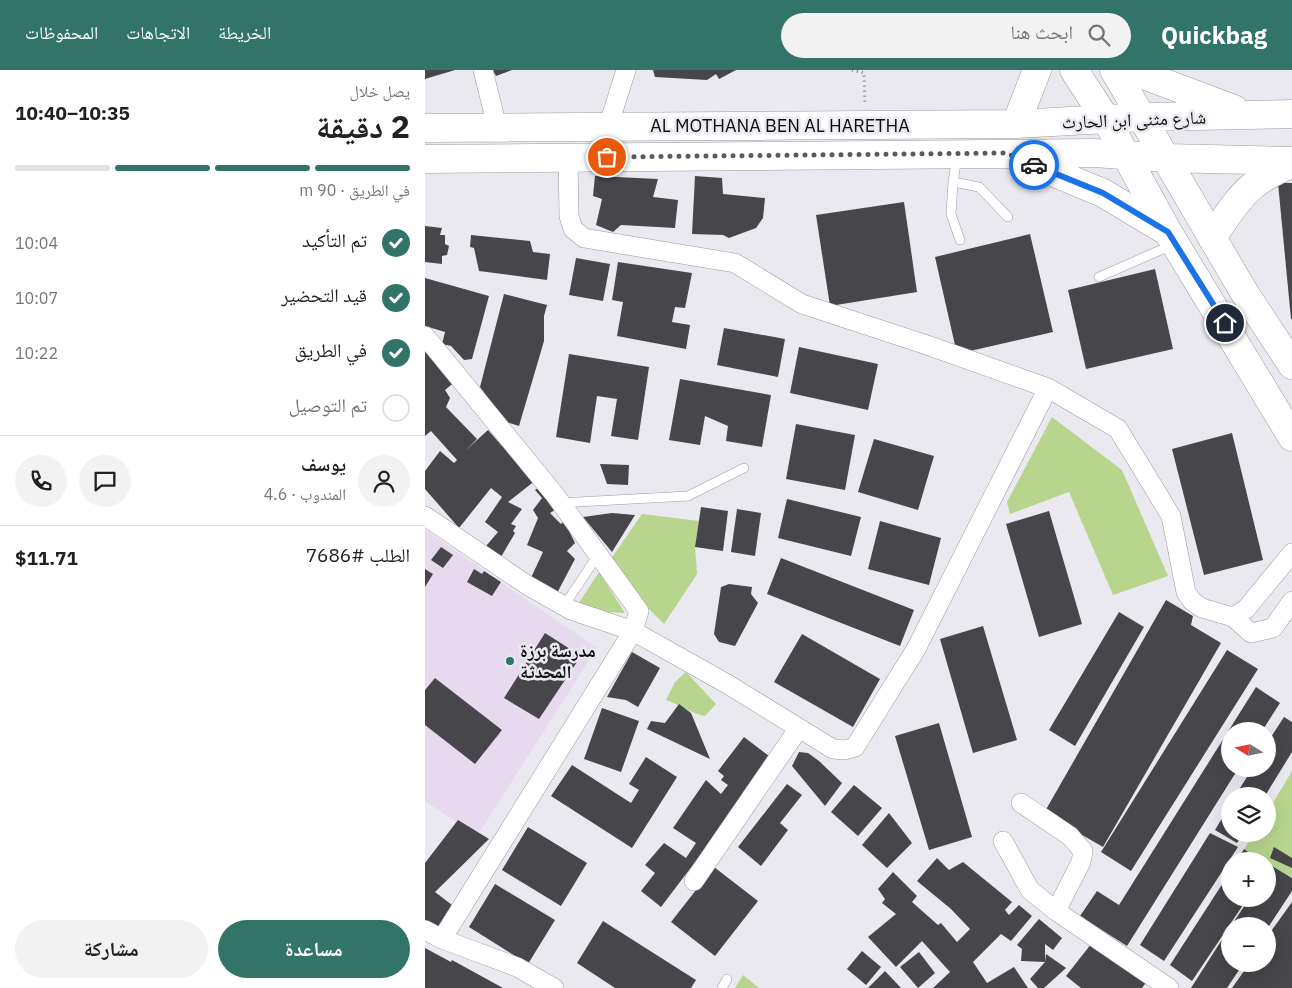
<!DOCTYPE html>
<html lang="ar">
<head>
<meta charset="utf-8">
<style>
	body { margin:0; font-family:"IBM Plex Sans","Noto Naskh Arabic",sans-serif; background:#f2f2f2; color:#202124; direction:rtl; height:100vh; display:flex; flex-direction:column; font-size:19px; white-space:nowrap }
	* { box-sizing:border-box; margin:0 }
	p { font-size:16px; color:#757577 }
	.icon { flex:none; width:28px; height:28px; fill:none; stroke:currentColor; stroke-width:2; stroke-linecap:round; stroke-linejoin:round }
	.map { position:relative; flex:1; overflow:hidden; direction:ltr }
	.drawer { display:flex; flex-direction:column; background:#fff; width:425px }
	.drawer>* { flex:none }
	.needle { width:32px; rotate:280deg }
	.fabs { position:absolute; left:796px; top:652px; display:grid; gap:10px }
	.fabs a { display:grid; place-items:center; width:55px; height:55px; border-radius:50%; background:#fff; box-shadow:0 5px 20px #0002; font-size:25px }
	.pin { position:absolute; display:grid; place-items:center; width:42px; height:42px; color:#fff; margin:-21px; border:2px solid #fff; border-radius:50%; box-shadow:0 1px 5px #0007 }
	.courier { position:absolute; display:grid; place-items:center; width:50px; height:50px; margin:-25px; border:4px solid #1a73e8; border-radius:50%; background:#fff; color:#222; box-shadow:0 1px 6px #0007 }
	.overview em { font-style:normal; font-weight:700 }
	.overview div { display:flex; flex-direction:column-reverse }
	.overview { display:flex; align-items:center; justify-content:space-between; height:85px; padding:0 15px }
	h1 { font-size:32px; font-weight:700; line-height:38px }
	.bar { display:grid; grid-template-columns:repeat(4,1fr); gap:8px 5px; align-content:center; height:60px; padding:0 15px }
	.bar i { height:6px; border-radius:4px; background:#e0e0e0 }
	.bar .on { background:#327568 }
	.bar p { grid-column:span 4 }
	.line { display:flex; align-items:center; gap:12px; padding:0 15px; border-top:1px solid #e0e0e0 }
	.line div { flex:1 }
	.round { display:grid; place-items:center; flex:none; width:52px; height:52px; border-radius:26px; background:#f2f2f2 }
	ol { padding:0 15px; list-style:none }
	li { display:flex; align-items:center; gap:15px; height:55px }
	li p { margin-inline-start:auto }
	li .icon { padding:5px; border-radius:50%; background:#327568; color:#fff; stroke-width:4 }
	li:last-child { color:#757577 }
	li i { width:28px; height:28px; border:2px solid #e0e0e0; border-radius:50% }
	.button { display:flex; gap:10px; margin-top:auto; padding:10px 15px }
	.button a { flex:1; height:58px; border-radius:30px; background:#327568; color:#fff; font-size:20px; font-weight:700; line-height:58px; text-align:center }
	.button a+a { background:#f2f2f2; color:#202124 }
	header { display:flex; align-items:center; gap:30px; box-sizing:border-box; height:70px; padding:0 25px; background:#327568; color:#fff }
	header strong { font-size:24px }
	nav { display:flex; gap:28px; margin-inline-start:auto; font-size:18px }
	.search { width:350px; height:45px; background:#f2f2f2; display:flex; align-items:center; gap:12px; box-sizing:border-box; padding:0 18px; border-radius:28px; color:#757577; font-size:19px }
	main { display:flex; flex:1; min-height:0 }
	.map>svg:first-child { display:block }
	.education { fill:#e8daee }
	.green { fill:#b8d58e }
	.building { fill:#46464b }
	.lines { fill:none; stroke-linecap:round; stroke-linejoin:round }
	.service-casing { stroke:#9c9ca2; stroke-width:10 }
	.minor-casing { stroke:#9c9ca2; stroke-width:20 }
	.primary-casing { stroke:#9c9ca2; stroke-width:29 }
	.path { stroke:#7b7b7f; stroke-width:3; stroke-dasharray:1 4; stroke-linecap:butt }
	.service { stroke:#fff; stroke-width:9 }
	.minor { stroke:#fff; stroke-width:19 }
	.primary { stroke:#fff; stroke-width:28 }
	.done { stroke:#5a5a5d; stroke-width:5; stroke-dasharray:0 9 }
	.route { stroke:#1a73e8; stroke-width:6 }
	.poi-dot { fill:#327568; stroke:#e9e9ef; stroke-width:2 }
	.labels { text-anchor:middle; stroke-width:5; stroke-linejoin:round; paint-order:stroke }
	.street-label { font-size:18px; fill:#0d0d0f; stroke:#e9e9ef }
	.poi-label { font-size:18px; font-weight:bold; fill:#0d0d0f; stroke:#e9e9ef; text-anchor:start }
</style>
</head>
<body>
<header>
<strong>Quickbag</strong>
<div class="search"><svg class="icon" aria-label="search" viewBox="0 0 24 24"><circle cx="10" cy="10" r="6"/><path d="M15 15l6 6"/></svg>ابحث هنا</div>
<nav><a>الخريطة</a><a>الاتجاهات</a><a>المحفوظات</a></nav>
</header>
<main>
<div class="map">
<svg width="867" height="918" viewBox="0 0 867 918">
	<rect width="100%" height="100%" fill="#e9e9ef"/>
	<!-- education -->
	<path class="education" d="M 0,460 L 172,578 L 52,766 L 0,731 Z"/>
	<!-- green -->
	<path class="green" d="M 627,347 L 697,400 L 743,506 L 688,525 L 644,422 L 585,444 L 582,432 Z
		M 217,444 L 274,451 L 270,477 L 272,504 L 239,554 L 181,496 Z
		M 174,502 L 200,543 L 164,541 L 153,534 Z
		M 261,602 L 291,634 L 280,646 C 265,643 256,635 241,630 L 250,612 Z
		M 867,701 L 867,806 L 866,807 L 819,779 L 829,764 L 842,764 L 843,741 Z
		M 318,905 L 334,918 L 310,918 Z"/>
	<!-- building -->
	<path class="building" d="M 0,0 L 30,0 L 0,9 Z
		M 68,0 L 87,0 L 71,6 Z
		M 228,0 L 311,0 L 294,9 L 291,4 L 282,10 L 230,7 Z
		M 170,106 L 233,109 L 228,127 L 253,130 L 250,158 L 196,155 L 188,162 L 171,155 L 177,129 L 168,126 Z
		M 270,106 L 297,108 L 298,124 L 340,128 L 338,148 L 331,158 L 304,168 L 298,165 L 267,164 Z
		M 853,113 L 867,113 L 867,249 L 866,249 Z
		M 479,132 L 492,222 L 405,236 L 391,145 Z
		M 0,156 L 17,158 L 15,165 L 20,165 L 20,174 L 24,176 L 22,185 L 17,186 L 17,194 L 0,192 Z
		M 605,164 L 628,262 L 532,284 L 510,187 Z
		M 46,165 L 105,171 L 108,182 L 125,184 L 122,210 L 54,201 L 49,178 L 45,177 Z
		M 151,188 L 185,194 L 178,231 L 144,225 Z
		M 193,192 L 267,203 L 260,238 L 250,237 L 247,252 L 265,255 L 261,279 L 192,266 L 198,232 L 187,230 Z
		M 730,199 L 748,279 L 661,299 L 643,220 Z
		M 0,208 L 64,226 L 47,289 L 39,290 L 26,276 L 17,274 L 20,262 L 0,256 Z
		M 79,224 L 122,235 L 119,246 L 119,271 L 94,356 L 81,352 L 55,317 Z
		M 299,258 L 360,269 L 353,307 L 292,295 Z
		M 0,274 L 32,310 L 20,320 L 25,328 L 21,337 L 52,369 L 40,381 L 63,360 L 77,376 L 84,374 L 111,410 L 83,432 L 97,439 L 86,454 L 91,456 L 88,461 L 90,463 L 73,492 L 56,482 L 73,462 L 60,452 L 77,427 L 66,418 L 34,458 L 0,419 L 0,401 L 15,381 L 29,393 L 32,390 L 6,361 L 0,366 Z
		M 374,277 L 453,294 L 443,340 L 365,323 Z
		M 144,284 L 224,297 L 213,370 L 186,366 L 192,329 L 172,326 L 165,373 L 131,367 Z
		M 255,309 L 346,325 L 337,377 L 301,371 L 303,356 L 280,346 L 275,375 L 244,370 Z
		M 371,354 L 430,365 L 420,420 L 361,409 Z
		M 807,363 L 838,490 L 779,505 L 747,379 Z
		M 449,369 L 509,386 L 493,440 L 433,422 Z
		M 175,394 L 204,395 L 203,415 L 182,414 Z
		M 119,414 L 135,437 L 125,443 L 136,454 L 139,451 L 150,473 L 142,481 L 150,489 L 131,525 L 104,512 L 118,482 L 102,475 L 113,448 L 108,440 L 117,428 L 110,420 Z
		M 362,429 L 436,447 L 426,486 L 353,468 Z
		M 276,437 L 303,441 L 298,481 L 270,477 Z
		M 312,439 L 336,443 L 330,486 L 306,482 Z
		M 624,441 L 657,554 L 614,567 L 581,454 Z
		M 187,443 L 210,445 L 187,482 L 158,447 Z
		M 455,451 L 516,468 L 504,515 L 443,499 Z
		M 16,477 L 28,485 L 18,498 L 6,490 Z
		M 356,488 L 489,540 L 475,576 L 342,524 Z
		M 0,499 L 8,504 L 0,517 Z
		M 49,499 L 57,504 L 59,501 L 76,512 L 67,526 L 42,512 Z
		M 304,514 L 327,517 L 326,524 L 333,533 L 310,576 L 294,572 L 289,564 L 296,517 Z
		M 741,530 L 768,546 L 766,555 L 796,573 L 678,777 L 619,743 Z
		M 694,542 L 719,557 L 650,676 L 624,660 Z
		M 558,556 L 592,670 L 548,683 L 515,569 Z
		M 120,563 L 156,586 L 114,649 L 79,628 Z
		M 377,564 L 455,609 L 428,657 L 349,612 Z
		M 802,580 L 833,599 L 706,801 L 676,782 Z
		M 207,582 L 235,598 L 213,637 L 201,630 L 182,627 Z
		M 10,608 L 77,660 L 50,694 L 0,655 L 0,620 Z
		M 831,617 L 855,633 L 837,661 L 805,661 L 805,699 L 813,699 L 702,876 L 655,846 L 672,821 L 694,835 Z
		M 254,634 L 266,643 L 285,689 L 222,659 L 226,651 L 240,653 Z
		M 177,638 L 214,651 L 196,702 L 159,689 Z
		M 859,647 L 867,652 L 867,682 L 840,726 L 810,726 L 827,699 L 842,699 L 842,673 Z
		M 514,653 L 547,767 L 504,780 L 470,666 Z
		M 319,667 L 348,689 L 236,837 L 216,821 L 230,803 L 220,795 L 239,773 L 261,788 L 271,773 L 248,758 L 281,710 L 296,724 L 303,715 L 296,710 L 299,706 L 293,701 Z
		M 374,682 L 383,683 L 394,691 L 417,713 L 400,736 L 367,696 Z
		M 221,687 L 252,707 L 207,778 L 126,726 L 147,695 L 206,733 L 214,720 L 204,714 Z
		M 362,714 L 377,725 L 355,753 L 363,760 L 336,796 L 313,777 Z
		M 429,715 L 457,738 L 433,766 L 406,742 Z
		M 805,735 L 805,764 L 817,764 L 812,773 L 790,760 Z
		M 464,743 L 487,773 L 462,798 L 437,775 Z
		M 33,750 L 64,769 L 10,822 L 27,835 L 12,858 L 0,850 L 0,793 Z
		M 103,757 L 162,793 L 136,836 L 77,800 Z
		M 785,763 L 813,777 L 739,891 L 715,875 Z
		M 849,777 L 867,788 L 867,798 L 845,788 Z
		M 819,779 L 836,791 L 812,791 Z
		M 512,788 L 524,800 L 538,792 L 587,832 L 580,840 L 584,845 L 594,835 L 607,846 L 586,871 L 576,864 L 548,892 L 562,913 L 589,897 L 603,918 L 508,918 L 525,902 L 497,871 L 471,897 L 443,867 L 471,844 L 457,833 L 460,829 L 453,819 L 468,802 L 492,826 L 487,832 L 513,855 L 516,853 L 532,872 L 545,859 L 526,839 L 492,811 Z
		M 847,796 L 867,808 L 867,821 L 844,856 L 806,856 L 824,829 L 842,829 L 842,802 Z
		M 289,797 L 333,831 L 290,886 L 246,852 Z
		M 805,802 L 805,829 L 822,829 L 767,911 L 745,895 Z
		M 70,814 L 130,850 L 103,894 L 44,857 Z
		M 867,832 L 867,918 L 807,918 L 824,894 L 842,894 L 842,867 Z
		M 614,849 L 637,868 L 628,880 L 620,874 L 620,892 L 596,891 L 597,879 L 592,875 Z
		M 178,851 L 271,910 L 266,918 L 190,918 L 152,893 Z
		M 805,857 L 805,894 L 818,894 L 802,918 L 766,918 Z
		M 670,869 L 723,910 L 717,918 L 656,918 L 641,906 Z
		M 0,878 L 26,892 L 27,890 L 78,918 L 0,918 Z
		M 437,881 L 456,897 L 441,915 L 422,899 Z
		M 494,882 L 510,903 L 493,918 L 475,897 Z
		M 621,884 L 641,898 L 619,918 L 613,918 L 605,909 L 620,892 Z
		M 460,901 L 476,918 L 443,918 Z"/>
	<g class="lines">
		<defs>
			<path id="service" d="M 528,112 L 532,87
				M 535,170 L 526,144 L 528,112 L 554,117 L 583,147
				M 674,207 L 747,175
				M 134,433 L 263,426 L 319,398
				M 139,536 L 173,485
				M 297,918 L 302,909"/>
			<path id="minor" d="M 58,0 L 72,57
				M 183,57 L 201,0
				M 143,88 L 144,146 L 148,159 L 159,168 L 310,193 L 377,234 L 502,275 L 623,318
				M 0,266 L 130,425 L 214,541 L 208,561 L 146,540 L 102,515 L 0,446
				M 808,547 L 821,539 L 867,483
				M 596,733 L 645,766 L 658,781 L 656,792 L 631,841
				M 578,771 L 605,820 L 631,841 L 744,918
				M 269,811 L 374,658
				M 0,860 L 17,869 L 92,897 L 129,918
				M 17,869 L 208,561 L 304,615 L 408,679 L 420,680 L 430,677 L 491,579 L 623,318 L 693,359 L 746,446 L 761,522 L 767,531 L 777,538 L 808,547 L 826,563 L 848,558 L 867,531"/>
			<path id="primary" d="M 649,0 L 682,51 L 743,162 L 867,367
				M 689,0 L 819,222 L 867,295
				M 705,0 L 809,39
				M 591,54 L 612,0
				M 0,58 L 591,54 L 718,47 L 867,44
				M 594,88 L 678,123 L 743,162
				M 0,89 L 669,83 L 741,88 L 867,91
				M 787,168 C 812,130 823,111 867,94"/>
		</defs>
		<!-- service casing -->
		<use href="#service" class="service-casing"/>
		<!-- minor casing -->
		<use href="#minor" class="minor-casing"/>
		<!-- primary casing -->
		<use href="#primary" class="primary-casing"/>
		<!-- path -->
		<path class="path" d="M 427,0 L 439,3 L 440,33"/>
		<!-- service -->
		<use href="#service" class="service"/>
		<!-- minor -->
		<use href="#minor" class="minor"/>
		<!-- primary -->
		<use href="#primary" class="primary"/>
	</g>
	<g class="lines">
		<!-- done -->
		<path class="done" d="M 182,87 L 581,83 L 609,95"/>
		<!-- route -->
		<path class="route" d="M 609,95 L 678,123 L 743,162 L 800,253"/>
	</g>
	<!-- markers -->
	<circle class="poi-dot" cx="85" cy="591" r="5"/>
	<g class="labels">
		<!-- street labels -->
		<g class="street-label">
			<text transform="translate(709 50) rotate(-2)" y="6">شارع مثنى ابن الحارث</text>
			<text x="355" y="62">AL MOTHANA BEN AL HARETHA</text>
		</g>
		<!-- poi labels -->
		<g class="poi-label">
			<text x="95" y="587">مدرسة برزة<tspan x="95" dy="21">المحدثة</tspan></text>
		</g>
	</g>
</svg>
<div class="fabs">
<a><svg class="needle" viewBox="-14 -14 28 28"><path d="M0-13l5 13h-10z" fill="#e53935"/><path d="M0 13l5-13h-10z" fill="#757577"/></svg></a>
<a><svg class="icon" aria-label="layers" viewBox="0 0 24 24"><path d="M12 4l9 5-9 5-9-5zM3 14l9 5 9-5"/></svg></a>
<a>+</a>
<a>−</a>
</div>
<div class="pin" style="left:182px;top:87px;background:#ea580c"><svg class="icon" aria-label="bag" viewBox="0 0 24 24"><path d="M5 8h14l-1 12H6zM9 8a3 3 0 0 1 6 0"/></svg></div>
<div class="pin" style="left:800px;top:253px;background:#1f2937"><svg class="icon" aria-label="home" viewBox="0 0 24 24"><path d="M3 11l9-7 9 7M6 9v11h12V9"/></svg></div>
<div class="courier" style="left:609px;top:95px"><svg class="icon" aria-label="car" viewBox="0 0 24 24"><path d="M5 17H2v-5l4-1 3-4h7l3 4 3 1v5h-3M9 17h6M6 11h13"/><circle cx="7" cy="17" r="2"/><circle cx="17" cy="17" r="2"/></svg></div>
</div>
<section class="drawer">
<div class="overview"><div><h1>2 دقيقة</h1><p>يصل خلال</p></div><em>10:35–10:40</em></div>
<div class="bar"><i class="on"></i><i class="on"></i><i class="on"></i><i></i><p>في الطريق · 90 m</p></div>
<ol>
<li><svg class="icon" aria-label="check" viewBox="0 0 24 24"><path d="M5 12l5 5 9-10"/></svg>تم التأكيد<p>10:04</p></li>
<li><svg class="icon" aria-label="check" viewBox="0 0 24 24"><path d="M5 12l5 5 9-10"/></svg>قيد التحضير<p>10:07</p></li>
<li><svg class="icon" aria-label="check" viewBox="0 0 24 24"><path d="M5 12l5 5 9-10"/></svg>في الطريق<p>10:22</p></li>
<li><i></i>تم التوصيل</li>
</ol>
<div class="line" style="height:90px"><a class="round"><svg class="icon" aria-label="person" viewBox="0 0 24 24"><circle cx="12" cy="8" r="4"/><path d="M4 21q1-7 8-7t8 7"/></svg></a><div><b>يوسف</b><p>المندوب · 4.6</p></div><a class="round"><svg class="icon" aria-label="chat" viewBox="0 0 24 24"><path d="M4 5h16v11H9l-5 4z"/></svg></a><a class="round"><svg class="icon" aria-label="phone" viewBox="0 0 24 24"><path d="M5 4h4l2 5-3 2q2 4 5 5l2-3 5 2v4C11 20 4 13 5 4z"/></svg></a></div>
<div class="line" style="height:65px"><div>الطلب #7686</div><b>$11.71</b></div>
<div class="button"><a>مساعدة</a><a>مشاركة</a></div>
</section>
</main>
</body>
</html>
